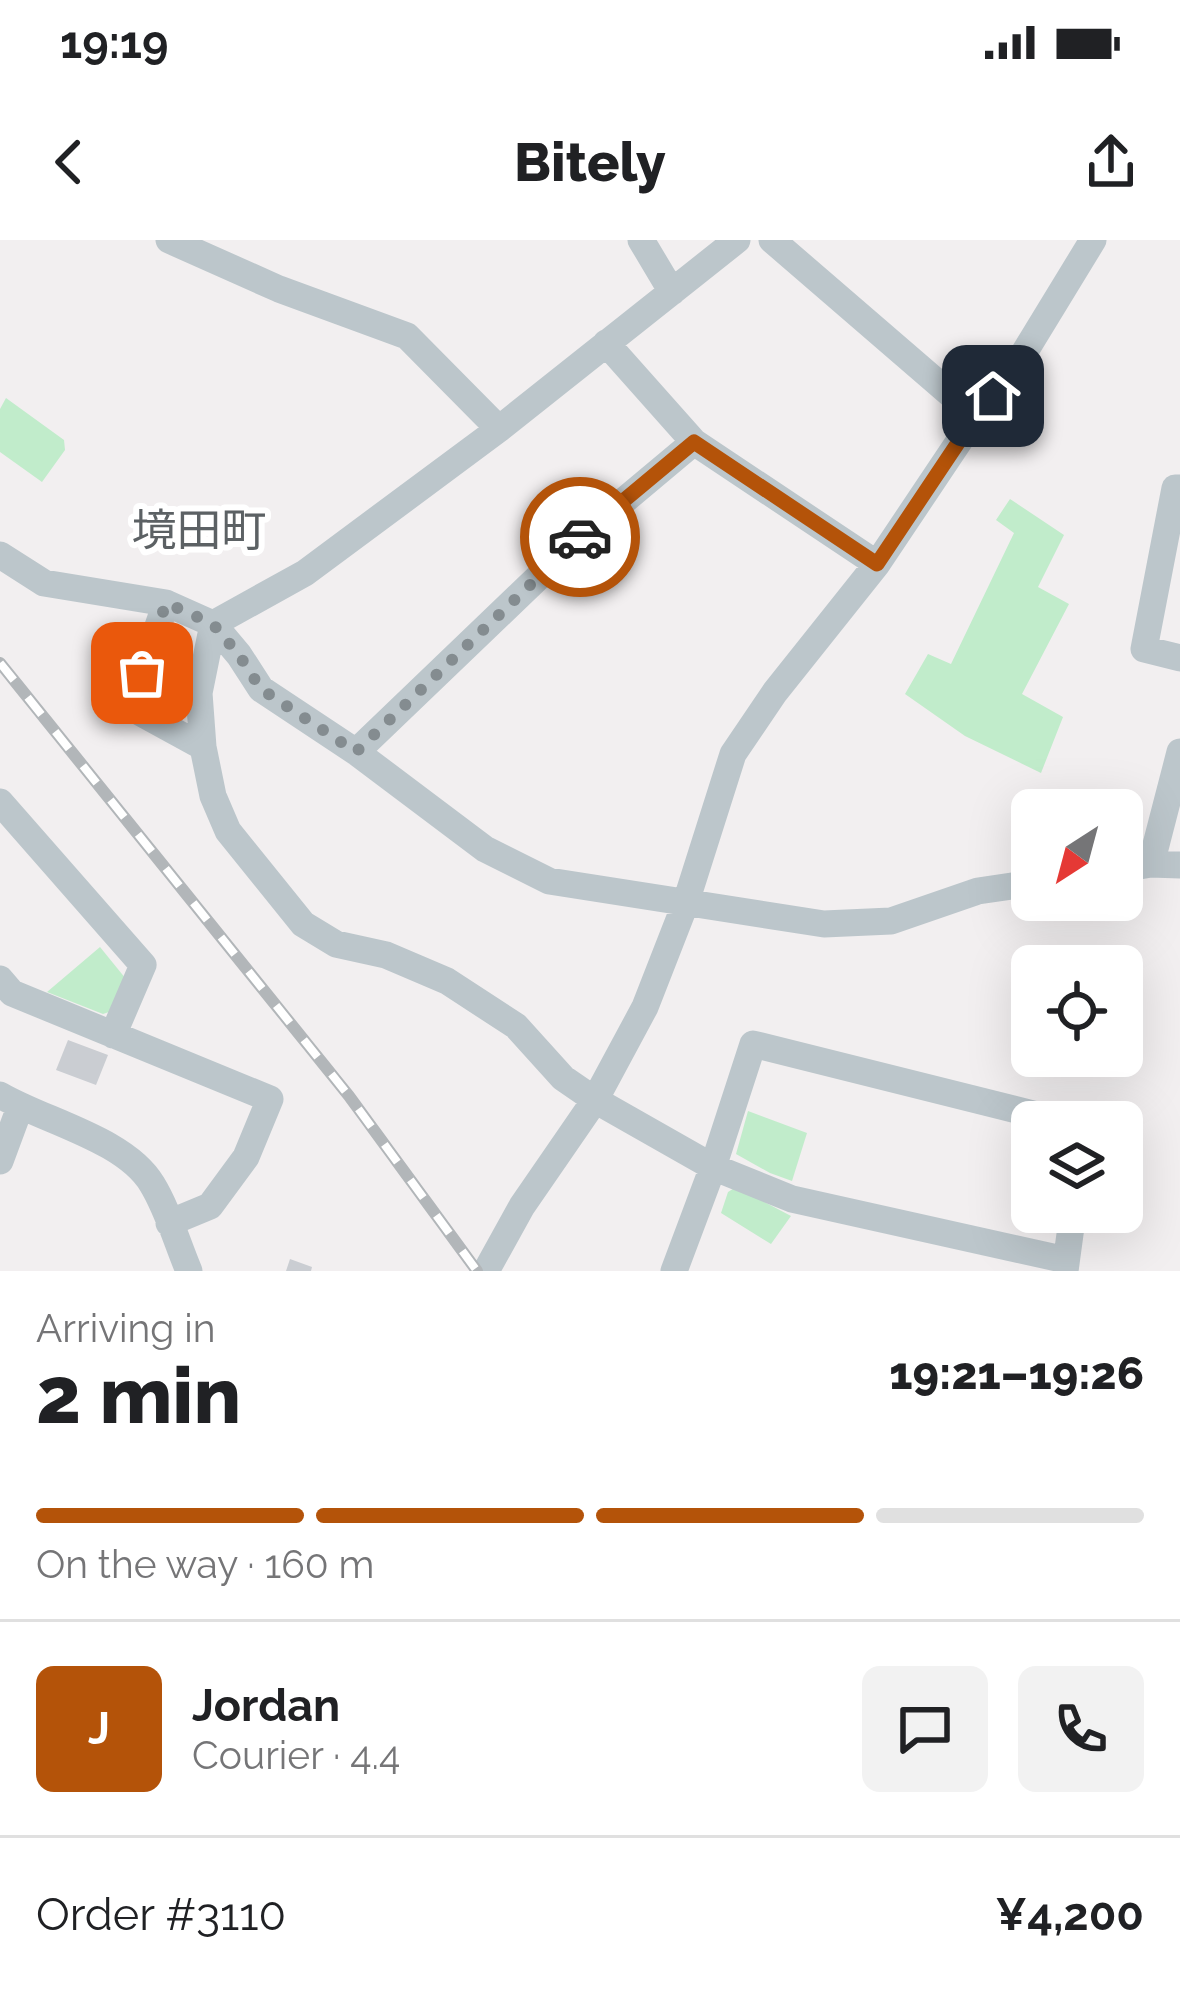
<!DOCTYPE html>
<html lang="en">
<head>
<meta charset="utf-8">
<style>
	body { margin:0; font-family:Raleway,"Noto Sans JP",sans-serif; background:#f2f2f2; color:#202124; height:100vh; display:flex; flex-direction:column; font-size:45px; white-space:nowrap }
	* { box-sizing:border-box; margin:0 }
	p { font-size:39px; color:#757577 }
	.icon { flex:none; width:66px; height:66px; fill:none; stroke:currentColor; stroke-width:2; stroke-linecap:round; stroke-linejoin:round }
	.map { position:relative; height:1031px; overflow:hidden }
	.side { display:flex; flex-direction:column; background:#fff; flex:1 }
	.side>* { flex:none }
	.needle { width:78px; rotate:216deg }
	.fabs { position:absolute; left:1011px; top:549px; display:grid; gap:24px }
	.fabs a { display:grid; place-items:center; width:132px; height:132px; border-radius:18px; background:#fff; box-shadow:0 12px 48px #0002; font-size:60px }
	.pin { position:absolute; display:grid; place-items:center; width:102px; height:102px; color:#fff; margin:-51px; border-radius:24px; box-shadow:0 6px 18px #0006 }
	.courier { position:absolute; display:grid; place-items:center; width:120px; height:120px; margin:-60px; border:9px solid #b45309; border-radius:50%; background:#fff; color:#222; box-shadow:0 3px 15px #0007 }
	.head em { font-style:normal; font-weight:800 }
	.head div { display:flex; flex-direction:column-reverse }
	.head { display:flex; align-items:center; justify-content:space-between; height:204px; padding:0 36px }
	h1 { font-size:78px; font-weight:800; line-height:90px }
	.bar { display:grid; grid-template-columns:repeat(4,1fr); gap:18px 12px; align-content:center; height:144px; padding:0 36px }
	.bar i { height:15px; border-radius:9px; background:#e0e0e0 }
	.bar .selected { background:#b45309 }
	.bar p { grid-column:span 4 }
	.line { display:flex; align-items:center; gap:30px; padding:0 36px; border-top:3px solid #e0e0e0 }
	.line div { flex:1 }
	.round { display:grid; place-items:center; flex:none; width:126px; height:126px; border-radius:18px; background:#f2f2f2 }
	.status { display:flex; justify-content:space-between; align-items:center; height:84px; padding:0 60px; background:#fff; direction:ltr }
	.status svg { height:33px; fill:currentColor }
	header { display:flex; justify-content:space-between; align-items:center; height:156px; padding:0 36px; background:#fff; font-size:54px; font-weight:800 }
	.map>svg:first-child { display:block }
	.green { fill:#c1eccb }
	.building { fill:#cacdd2 }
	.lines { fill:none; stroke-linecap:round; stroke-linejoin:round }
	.minor { stroke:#bcc6cb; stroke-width:27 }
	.rail-casing { stroke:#b2b6b9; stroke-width:12 }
	.rail { stroke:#fff; stroke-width:8; stroke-dasharray:22; stroke-linecap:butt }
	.done { stroke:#848c90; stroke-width:12; stroke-dasharray:0 21.6 }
	.route { stroke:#b45309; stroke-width:15 }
	.labels { text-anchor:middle; stroke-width:12; stroke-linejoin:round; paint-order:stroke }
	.neighbourhood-label { font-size:45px; fill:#5c6164; stroke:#fff }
</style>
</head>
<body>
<div class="status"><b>19:19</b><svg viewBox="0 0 49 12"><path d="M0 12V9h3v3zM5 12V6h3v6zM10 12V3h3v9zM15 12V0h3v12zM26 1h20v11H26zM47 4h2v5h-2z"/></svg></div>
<header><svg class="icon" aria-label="back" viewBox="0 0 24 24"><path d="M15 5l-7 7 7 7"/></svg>Bitely<svg class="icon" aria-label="share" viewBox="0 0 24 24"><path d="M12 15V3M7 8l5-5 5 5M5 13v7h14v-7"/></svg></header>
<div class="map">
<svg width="1180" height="1031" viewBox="0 0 1180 1031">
	<rect width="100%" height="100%" fill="#f2eff0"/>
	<!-- green -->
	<path class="green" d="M 6,158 L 64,200 L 65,210 L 42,242 L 0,212 L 0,169 Z
		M 1010,259 L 1064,295 L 1038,347 L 1069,364 L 1022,454 L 1063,477 L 1041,533 L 965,496 L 905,454 L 928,414 L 951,424 L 1014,293 L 996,280 Z
		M 100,707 L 126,739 L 109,772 L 103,774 L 47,752 Z
		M 748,871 L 807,893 L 792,941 L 770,933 L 736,914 Z
		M 736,947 L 791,976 L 771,1004 L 721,973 L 728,952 Z"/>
	<!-- building -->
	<path class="building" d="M 68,800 L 108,815 L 96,845 L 56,830 Z
		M 290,1019 L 312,1027 L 311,1031 L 286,1031 Z"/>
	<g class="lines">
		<!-- minor -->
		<path class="minor" d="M 169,0 L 279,49 L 407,96 L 499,189
			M 641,0 L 672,52
			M 772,0 L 976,176
			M 606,103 L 694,202
			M 1180,248 L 1175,248 L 1144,409 L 1180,418
			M 0,315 L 44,343 L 166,363 L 213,384 L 239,415 L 261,449 L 356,512 L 485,609 L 549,641 L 824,684 L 891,681 L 978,651 L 1032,643
			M 166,363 L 130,467 L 203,507 L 213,556 L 228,591 L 303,684 L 336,704 L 386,715 L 447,741 L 516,786 L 563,838 L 595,860 L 713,927 L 792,959 L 1066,1020
			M 213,384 L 305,333 L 499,189 L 737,0
			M 203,507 L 199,453 L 213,384
			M 356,512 L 577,300 L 694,202 L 877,324
			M 0,562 L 143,725 L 113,795
			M 1151,624 L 1180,512
			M 1122,629 L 1151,624 L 1180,625
			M 0,739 L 12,753 L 270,859 L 246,917 L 210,966 L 169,983
			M 0,855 C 44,881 125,899 152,944 C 168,970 177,1003 189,1031
			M 0,921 L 20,867
			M 486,1031 L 522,966 L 595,860 L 645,767 L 686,662 L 733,514 L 775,452 L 877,324 L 976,176 L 1010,136 L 1093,0
			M 674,1031 L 713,927 L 753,804 L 1065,882
			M 1065,1031 L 1073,972"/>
		<defs>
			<path id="rail" d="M 0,423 L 349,856 L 477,1031"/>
		</defs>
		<!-- rail casing -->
		<use href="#rail" class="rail-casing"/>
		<!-- rail -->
		<use href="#rail" class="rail"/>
	</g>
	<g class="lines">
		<!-- done -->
		<path class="done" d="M 142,433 L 166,363 L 213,384 L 239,415 L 261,449 L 356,512 L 580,297"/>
		<!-- route -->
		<path class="route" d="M 580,297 L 694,202 L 877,324 L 976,176 L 993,156"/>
	</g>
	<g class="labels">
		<!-- neighbourhood labels -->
		<g class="neighbourhood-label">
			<text x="199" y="306">境田町</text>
		</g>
	</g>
</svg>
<div class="fabs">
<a><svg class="needle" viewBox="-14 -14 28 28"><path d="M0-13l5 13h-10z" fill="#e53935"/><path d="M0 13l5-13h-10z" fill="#757577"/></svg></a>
<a><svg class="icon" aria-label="locate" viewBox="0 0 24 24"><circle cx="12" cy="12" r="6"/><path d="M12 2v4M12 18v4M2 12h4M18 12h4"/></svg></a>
<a><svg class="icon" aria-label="layers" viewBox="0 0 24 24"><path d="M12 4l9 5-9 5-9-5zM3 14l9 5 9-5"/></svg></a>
</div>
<div class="pin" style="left:142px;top:433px;background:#ea580c"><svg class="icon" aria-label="bag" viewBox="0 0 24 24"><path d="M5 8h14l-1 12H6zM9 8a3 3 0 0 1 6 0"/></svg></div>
<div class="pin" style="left:993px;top:156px;background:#1f2937"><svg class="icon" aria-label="home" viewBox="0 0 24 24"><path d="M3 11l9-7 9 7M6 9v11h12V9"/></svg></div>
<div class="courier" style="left:580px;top:297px"><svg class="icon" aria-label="car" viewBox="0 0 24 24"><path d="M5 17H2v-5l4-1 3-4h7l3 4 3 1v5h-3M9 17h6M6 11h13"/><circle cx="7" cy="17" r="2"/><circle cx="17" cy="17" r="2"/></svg></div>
</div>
<section class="side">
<div class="head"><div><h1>2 min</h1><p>Arriving in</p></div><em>19:21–19:26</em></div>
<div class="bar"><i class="selected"></i><i class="selected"></i><i class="selected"></i><i></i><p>On the way · 160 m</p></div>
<div class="line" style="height:216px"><b class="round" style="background:#b45309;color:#fff">J</b><div><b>Jordan</b><p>Courier · 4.4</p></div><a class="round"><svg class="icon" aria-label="chat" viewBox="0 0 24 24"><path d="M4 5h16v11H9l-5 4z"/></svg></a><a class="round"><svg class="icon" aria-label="phone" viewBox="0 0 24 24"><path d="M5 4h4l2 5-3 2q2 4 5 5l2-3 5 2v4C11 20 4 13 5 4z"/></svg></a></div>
<div class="line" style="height:156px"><div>Order #3110</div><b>¥4,200</b></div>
</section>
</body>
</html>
